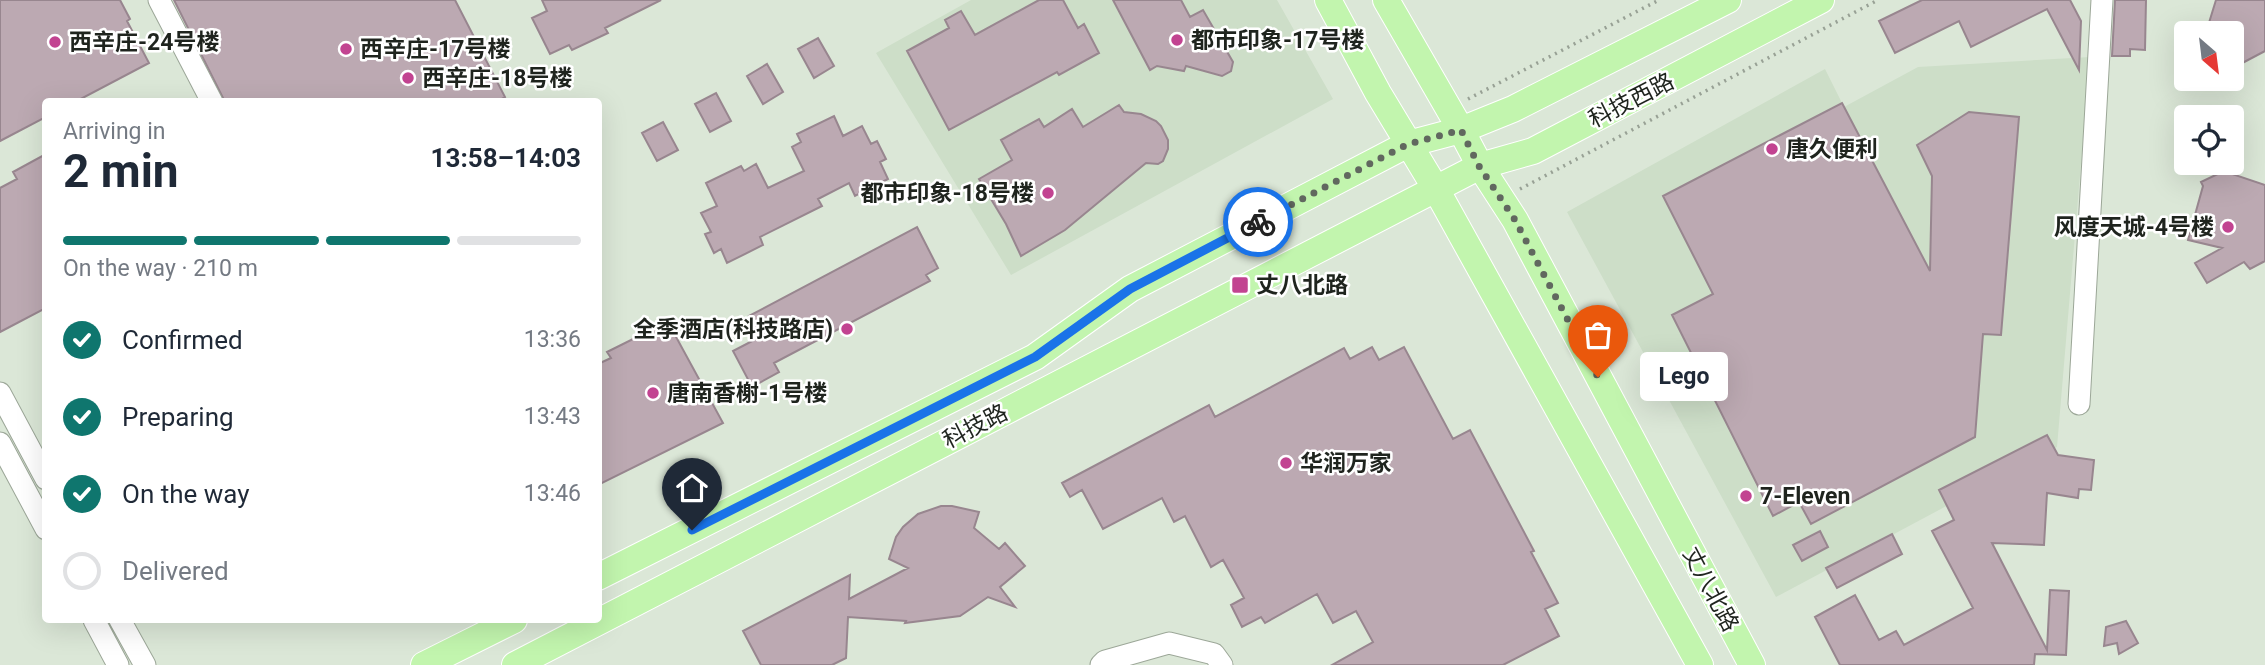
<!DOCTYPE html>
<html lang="en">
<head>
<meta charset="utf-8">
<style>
	body { margin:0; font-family:Roboto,"Noto Sans SC",sans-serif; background:#f2f2f3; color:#1f2937; height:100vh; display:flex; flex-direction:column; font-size:26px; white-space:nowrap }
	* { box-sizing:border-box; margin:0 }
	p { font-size:23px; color:#747a83 }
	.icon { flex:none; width:38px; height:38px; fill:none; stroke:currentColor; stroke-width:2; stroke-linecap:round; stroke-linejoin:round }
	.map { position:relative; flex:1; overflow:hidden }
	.drawer { position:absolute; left:42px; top:98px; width:560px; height:525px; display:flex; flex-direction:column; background:#fff; border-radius:7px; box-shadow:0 7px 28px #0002 }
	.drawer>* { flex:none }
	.needle { width:46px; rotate:152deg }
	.controls { position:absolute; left:2174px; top:21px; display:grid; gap:14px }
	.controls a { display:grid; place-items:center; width:70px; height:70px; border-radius:7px; background:#fff; box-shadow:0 7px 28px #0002; font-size:35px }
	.pin { position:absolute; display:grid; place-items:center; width:60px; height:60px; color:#fff; margin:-72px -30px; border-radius:50% 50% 50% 0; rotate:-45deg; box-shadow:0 0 7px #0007 }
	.pin .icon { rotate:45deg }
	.courier { position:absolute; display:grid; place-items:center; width:70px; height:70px; margin:-35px; border:5px solid #1a73e8; border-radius:50%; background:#fff; color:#222; box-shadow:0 2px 9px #0007 }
	.bubble { position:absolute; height:49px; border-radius:7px; background:#fff; box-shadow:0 7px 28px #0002; font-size:23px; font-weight:700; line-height:49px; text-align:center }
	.head em { font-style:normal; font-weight:700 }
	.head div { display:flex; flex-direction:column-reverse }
	.head { display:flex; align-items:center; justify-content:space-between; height:119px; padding:0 21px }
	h1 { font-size:46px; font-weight:700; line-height:52px }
	.bar { display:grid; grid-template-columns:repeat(4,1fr); gap:10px 7px; align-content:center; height:84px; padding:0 21px }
	.bar i { height:9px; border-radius:5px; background:#e0e1e3 }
	.bar .active { background:#0f766e }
	.bar p { grid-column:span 4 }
	ol { padding:0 21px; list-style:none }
	li { display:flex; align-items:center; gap:21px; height:77px }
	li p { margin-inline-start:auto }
	li .icon { padding:7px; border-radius:50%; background:#0f766e; color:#fff; stroke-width:4 }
	li:last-child { color:#747a83 }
	li i { width:38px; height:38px; border:4px solid #e0e1e3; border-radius:50% }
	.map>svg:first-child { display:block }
	.built { fill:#cddec8 }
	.building { fill:#bca9b2; stroke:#98868f; stroke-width:2 }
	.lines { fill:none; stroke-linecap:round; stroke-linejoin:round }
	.minor-casing { stroke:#9ca798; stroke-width:23 }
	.major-casing { stroke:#fff; stroke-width:28 }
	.path { stroke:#98a195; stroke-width:3.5; stroke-dasharray:2 5; stroke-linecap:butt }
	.minor { stroke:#fff; stroke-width:21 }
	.major { stroke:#c2f5ae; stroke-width:26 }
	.done { stroke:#61685f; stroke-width:7; stroke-dasharray:0 12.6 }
	.route { stroke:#1a73e8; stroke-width:9 }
	.poi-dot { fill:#c24391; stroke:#fff; stroke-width:2.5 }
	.labels { text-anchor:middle; stroke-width:5; stroke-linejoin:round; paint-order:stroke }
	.poi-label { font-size:23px; font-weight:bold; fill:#1f241e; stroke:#fff; text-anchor:start }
	.street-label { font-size:23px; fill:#1f241e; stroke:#fff }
</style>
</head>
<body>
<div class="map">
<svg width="2265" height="665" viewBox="0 0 2265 665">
	<rect width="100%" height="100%" fill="#dbe7d7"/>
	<!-- built -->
	<path class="built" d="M 971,0 L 1277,0 L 1333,99 L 1011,275 L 876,53 Z
		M 2090,57 L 2057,447 L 1776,597 L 1567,212 L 1825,69 L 1844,107 L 1918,67 Z"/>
	<!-- building -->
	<path class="building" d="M 0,0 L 120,0 L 130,19 L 127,21 L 149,63 L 75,102 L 46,102 L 46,117 L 0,141 Z
		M 174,0 L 455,0 L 505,97 L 496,102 L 225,102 Z
		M 542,0 L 661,0 L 605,28 L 608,33 L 572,50 L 569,45 L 550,54 L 532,18 L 547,11 Z
		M 1039,0 L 1063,0 L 1078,28 L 1084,24 L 1099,53 L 1059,75 L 1057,72 L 949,130 L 907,51 L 949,28 L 945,20 L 961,11 L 975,35 Z
		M 1113,0 L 1181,0 L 1190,17 L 1203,10 L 1233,62 L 1231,71 L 1222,76 L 1186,66 L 1184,71 L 1157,66 L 1150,70 Z
		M 1922,0 L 2070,0 L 2081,21 L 2079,70 L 2047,9 L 1971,47 L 1959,21 L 1895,53 L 1879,21 Z
		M 2115,0 L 2146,0 L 2145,50 L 2130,49 L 2130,56 L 2112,56 Z
		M 2216,0 L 2265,0 L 2265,51 L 2231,69 L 2231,33 L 2208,26 Z
		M 818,38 L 834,66 L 814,78 L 798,49 Z
		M 767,64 L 783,92 L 763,104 L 747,76 Z
		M 716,93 L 731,121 L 710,132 L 695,104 Z
		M 1842,103 L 1930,271 L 1932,176 L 1917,145 L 1969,112 L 2019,117 L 2001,335 L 1983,334 L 1975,437 L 1811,524 L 1799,502 L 1773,516 L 1672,315 L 1713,294 L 1663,196 Z
		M 1119,105 L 1124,112 L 1141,114 L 1156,121 L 1161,126 L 1168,140 L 1168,149 L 1163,161 L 1158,164 L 1146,163 L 1065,230 L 1021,256 L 1006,224 L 979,179 L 1012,160 L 1001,140 L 1039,119 L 1044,127 L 1072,109 L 1083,127 Z
		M 834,116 L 843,136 L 862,126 L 871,144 L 877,141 L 886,159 L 880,162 L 888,179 L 855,196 L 849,183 L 818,199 L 822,206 L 760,237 L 763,245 L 727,263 L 721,249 L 714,253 L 705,234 L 711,232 L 701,213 L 717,206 L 706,183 L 741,166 L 744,171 L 756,164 L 768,188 L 804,171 L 792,147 L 801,142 L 797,134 Z
		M 663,122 L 678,150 L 657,161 L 642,133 Z
		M 46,154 L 46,308 L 0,332 L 0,188 L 17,179 L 13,172 Z
		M 2228,169 L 2232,174 L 2265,185 L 2265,261 L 2250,269 L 2244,262 L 2207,283 L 2195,263 L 2222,248 L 2188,240 L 2203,186 L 2201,182 Z
		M 917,227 L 938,268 L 926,275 L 930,281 L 774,363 L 779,372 L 752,387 L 733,351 L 760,337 L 749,316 Z
		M 669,324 L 723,423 L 598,485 L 598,364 L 611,358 L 607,352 L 657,327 L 659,330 Z
		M 1372,347 L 1379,360 L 1404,347 L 1453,439 L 1470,430 L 1534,551 L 1531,552 L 1558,603 L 1545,609 L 1559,636 L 1503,665 L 1332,665 L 1373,642 L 1356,611 L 1333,623 L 1317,594 L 1265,623 L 1261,617 L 1242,627 L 1231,605 L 1244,598 L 1223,560 L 1211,567 L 1185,516 L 1174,522 L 1162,498 L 1103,529 L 1082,490 L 1070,497 L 1062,483 L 1209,405 L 1215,417 L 1344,348 L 1350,359 Z
		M 2047,435 L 2058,455 L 2094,460 L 2091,490 L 2079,489 L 2078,498 L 2047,493 L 2044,545 L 1992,543 L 2047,650 L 2050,590 L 2069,591 L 2066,655 L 2035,654 L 2034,665 L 1840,665 L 1815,617 L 1855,595 L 1879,640 L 1896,631 L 1904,645 L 1973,608 L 1932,531 L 1954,520 L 1939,490 Z
		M 941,506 L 952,506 L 979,512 L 974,528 L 999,549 L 1005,543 L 1025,566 L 1000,587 L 1015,607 L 988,597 L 960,616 L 905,623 L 906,621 L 848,617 L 846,658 L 832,665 L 761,665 L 743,631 L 850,575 L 849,599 L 908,568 L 889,559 L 896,537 L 903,527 L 918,514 Z
		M 1820,531 L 1828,547 L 1802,561 L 1793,545 Z
		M 1892,534 L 1902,554 L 1837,588 L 1826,568 Z
		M 2126,621 L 2138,643 L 2119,654 L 2117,643 L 2104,646 L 2106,627 Z"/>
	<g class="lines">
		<defs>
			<path id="minor" d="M 159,0 L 212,102
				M 0,393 L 46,479
				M 2079,404 L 2102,0
				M 0,443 L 46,529
				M 94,620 L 118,665
				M 120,620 L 145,665
				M 1101,665 L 1105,661 L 1169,643 L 1214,654 L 1222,665"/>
			<path id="major" d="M 1328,0 L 1378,93 L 1436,189 L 1700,665
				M 1386,0 L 1461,130 L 1480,166 L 1515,220 L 1752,665
				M 598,577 L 1035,357 L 1130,289 L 1408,144 L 1461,130 L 1513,109 L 1728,0
				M 424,665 L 514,620
				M 515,665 L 1480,166 L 1533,151 L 1821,0"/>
		</defs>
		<!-- minor casing -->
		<use href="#minor" class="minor-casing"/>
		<!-- major casing -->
		<use href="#major" class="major-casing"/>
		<!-- path -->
		<path class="path" d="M 1468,99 L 1659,0
			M 1520,189 L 1878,0"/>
		<!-- minor -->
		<use href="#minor" class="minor"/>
		<!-- major -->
		<use href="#major" class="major"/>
	</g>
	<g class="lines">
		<!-- done -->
		<path class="done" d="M 1258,222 L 1408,144 L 1461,130 L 1479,166 L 1515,220 L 1598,377"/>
		<!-- route -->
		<path class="route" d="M 692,530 L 1035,357 L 1130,289 L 1258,222"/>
	</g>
	<!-- markers -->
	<g class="poi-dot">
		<circle cx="1177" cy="40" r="7"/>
		<circle cx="55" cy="42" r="7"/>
		<circle cx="346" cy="49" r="7"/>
		<circle cx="408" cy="78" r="7"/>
		<circle cx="1772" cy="149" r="7"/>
		<circle cx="1048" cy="193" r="7"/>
		<circle cx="2228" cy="227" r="7"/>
		<rect x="1231" y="276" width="18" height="18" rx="3.5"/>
		<circle cx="847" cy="329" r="7"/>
		<circle cx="653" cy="393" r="7"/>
		<circle cx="1286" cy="463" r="7"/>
		<circle cx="1746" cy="496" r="7"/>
	</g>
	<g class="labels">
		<!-- poi labels -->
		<g class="poi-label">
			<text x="1191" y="48">都市印象-17号楼</text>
			<text x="69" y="50">西辛庄-24号楼</text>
			<text x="360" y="57">西辛庄-17号楼</text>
			<text x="422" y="86">西辛庄-18号楼</text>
			<text x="1786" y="157">唐久便利</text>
			<text x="1034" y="201" text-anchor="end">都市印象-18号楼</text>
			<text x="2214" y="235" text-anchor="end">风度天城-4号楼</text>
			<text x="1256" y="293">丈八北路</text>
			<text x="833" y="337" text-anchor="end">全季酒店(科技路店)</text>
			<text x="667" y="401">唐南香榭-1号楼</text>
			<text x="1300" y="471">华润万家</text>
			<text x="1760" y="504">7-Eleven</text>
		</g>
		<!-- street labels -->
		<g class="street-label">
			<text transform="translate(1631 100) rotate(-27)" y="8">科技西路</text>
			<text transform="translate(975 426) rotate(-27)" y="8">科技路</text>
			<text transform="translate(1711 589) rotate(62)" y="8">丈八北路</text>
		</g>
	</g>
</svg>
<div class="controls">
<a><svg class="needle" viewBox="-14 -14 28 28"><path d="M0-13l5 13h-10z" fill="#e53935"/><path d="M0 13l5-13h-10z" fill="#747a83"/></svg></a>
<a><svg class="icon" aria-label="locate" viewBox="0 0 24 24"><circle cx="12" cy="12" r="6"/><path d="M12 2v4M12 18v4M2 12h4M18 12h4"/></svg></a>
</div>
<div class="pin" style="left:1598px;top:377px;background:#ea580c"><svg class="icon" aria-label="bag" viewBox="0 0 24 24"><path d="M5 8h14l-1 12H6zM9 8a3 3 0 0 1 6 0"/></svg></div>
<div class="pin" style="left:692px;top:530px;background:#1f2937"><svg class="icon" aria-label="home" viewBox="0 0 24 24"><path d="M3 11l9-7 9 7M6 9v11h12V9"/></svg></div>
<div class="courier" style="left:1258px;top:222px"><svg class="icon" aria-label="bike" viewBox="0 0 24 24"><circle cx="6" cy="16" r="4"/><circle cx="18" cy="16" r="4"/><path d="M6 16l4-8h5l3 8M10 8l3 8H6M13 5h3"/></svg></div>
<div class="bubble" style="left:1640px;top:352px;width:88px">Lego</div>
<section class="drawer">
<div class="head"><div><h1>2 min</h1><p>Arriving in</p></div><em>13:58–14:03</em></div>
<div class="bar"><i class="active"></i><i class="active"></i><i class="active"></i><i></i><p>On the way · 210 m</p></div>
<ol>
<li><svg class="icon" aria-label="check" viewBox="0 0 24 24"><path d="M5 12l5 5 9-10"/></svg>Confirmed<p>13:36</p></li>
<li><svg class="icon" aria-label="check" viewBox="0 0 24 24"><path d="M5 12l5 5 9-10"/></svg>Preparing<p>13:43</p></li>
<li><svg class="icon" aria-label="check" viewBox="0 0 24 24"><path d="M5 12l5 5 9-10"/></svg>On the way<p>13:46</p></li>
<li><i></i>Delivered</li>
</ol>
</section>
</div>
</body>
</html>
